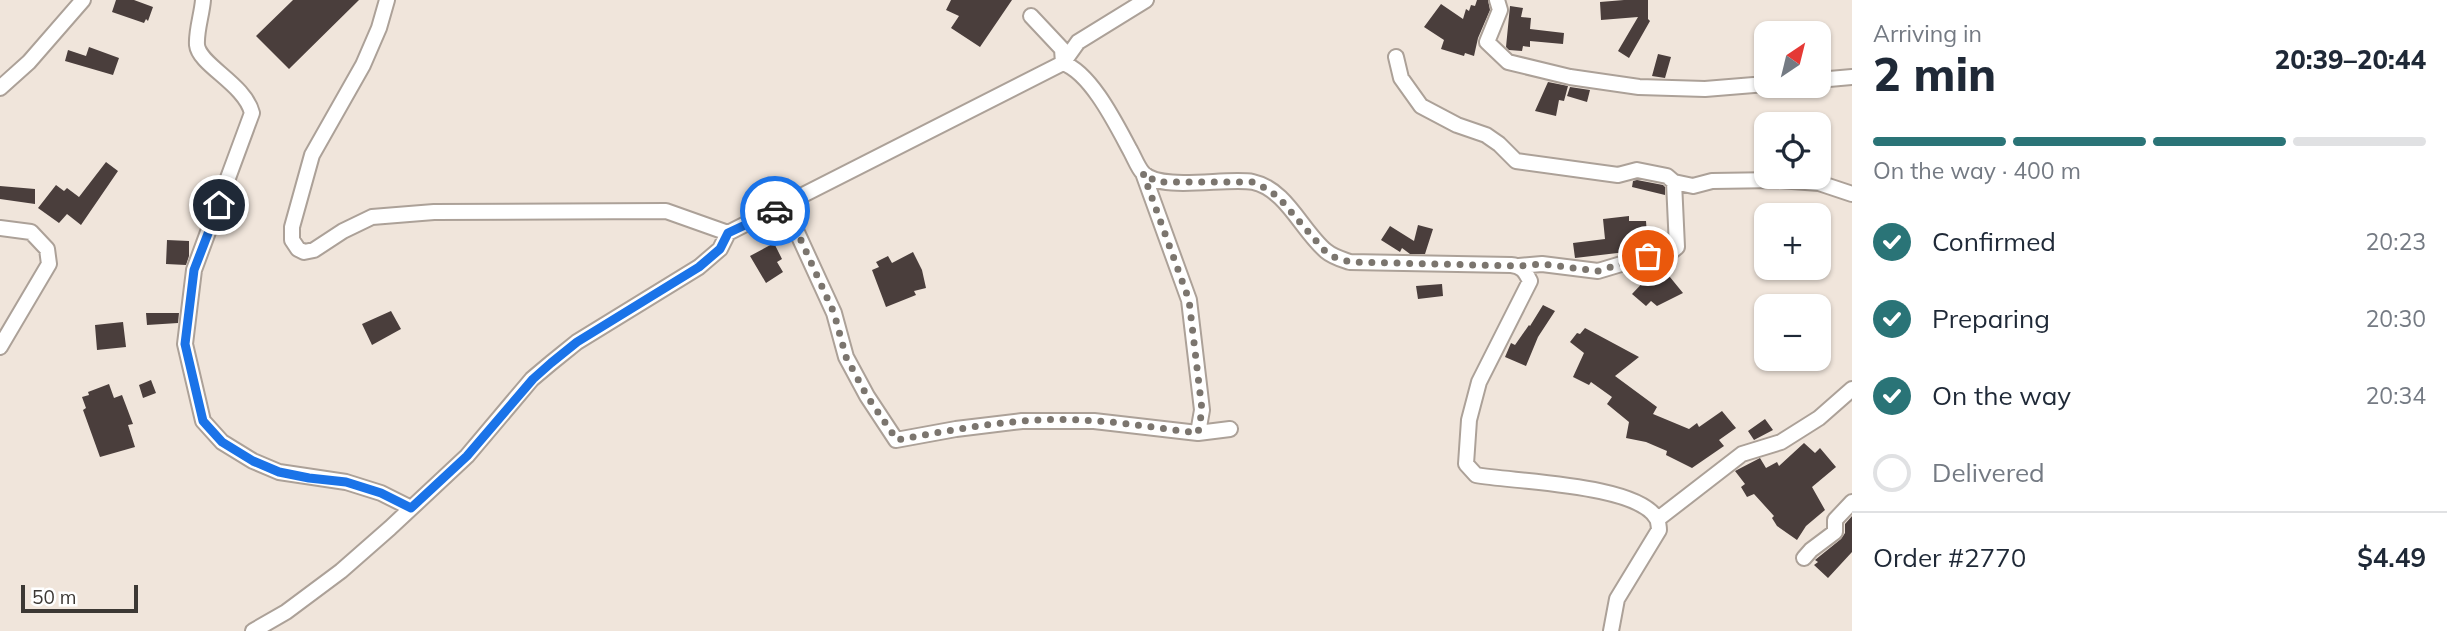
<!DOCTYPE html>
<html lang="en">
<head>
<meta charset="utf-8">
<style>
	body { margin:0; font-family:Mulish,sans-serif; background:#f2f2f3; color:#1f2937; height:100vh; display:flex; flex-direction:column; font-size:26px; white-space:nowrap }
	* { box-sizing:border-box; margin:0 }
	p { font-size:23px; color:#747a83 }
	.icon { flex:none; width:38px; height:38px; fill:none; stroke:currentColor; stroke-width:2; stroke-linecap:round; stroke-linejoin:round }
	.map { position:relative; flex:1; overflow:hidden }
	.side { display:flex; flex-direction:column; background:#fff; width:595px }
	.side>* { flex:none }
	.needle { width:46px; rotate:35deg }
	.buttons { position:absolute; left:1754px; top:21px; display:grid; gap:14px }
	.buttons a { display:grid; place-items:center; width:77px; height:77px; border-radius:14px; background:#fff; box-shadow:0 2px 5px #0004; font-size:35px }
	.scale { position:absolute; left:21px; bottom:18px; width:117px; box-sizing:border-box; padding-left:7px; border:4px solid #3c3834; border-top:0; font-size:19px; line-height:24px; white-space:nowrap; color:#3c3834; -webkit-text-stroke:5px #fff; paint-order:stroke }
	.pin { position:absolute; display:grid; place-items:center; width:60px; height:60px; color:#fff; margin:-30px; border:4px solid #fff; border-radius:50%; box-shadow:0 2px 7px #0007 }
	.courier { position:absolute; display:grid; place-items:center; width:70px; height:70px; margin:-35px; border:5px solid #1a73e8; border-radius:50%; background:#fff; color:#222; box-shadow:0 2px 9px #0007 }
	.headline em { font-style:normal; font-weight:800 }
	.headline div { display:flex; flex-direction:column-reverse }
	.headline { display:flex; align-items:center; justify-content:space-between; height:119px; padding:0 21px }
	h1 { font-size:46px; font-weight:800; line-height:52px }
	.bar { display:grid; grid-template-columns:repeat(4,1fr); gap:10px 7px; align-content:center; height:84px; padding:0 21px }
	.bar i { height:9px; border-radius:5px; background:#e0e1e3 }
	.bar .current { background:#2a7477 }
	.bar p { grid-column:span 4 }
	.line { display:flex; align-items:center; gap:18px; padding:0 21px; border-top:2px solid #e0e1e3 }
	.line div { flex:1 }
	ol { padding:0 21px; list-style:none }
	li { display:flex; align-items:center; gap:21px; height:77px }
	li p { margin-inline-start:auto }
	li .icon { padding:7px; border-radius:50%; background:#2a7477; color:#fff; stroke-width:4 }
	li:last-child { color:#747a83 }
	li i { width:38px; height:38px; border:4px solid #e0e1e3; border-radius:50% }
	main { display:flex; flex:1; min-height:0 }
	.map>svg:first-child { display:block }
	.building { fill:#4a3e3c }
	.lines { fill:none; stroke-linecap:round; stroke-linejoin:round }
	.street-casing { stroke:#aca198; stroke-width:18 }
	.street { stroke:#fff; stroke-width:14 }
	.done { stroke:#7b756e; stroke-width:7; stroke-dasharray:0 12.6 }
	.route { stroke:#1a73e8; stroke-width:9 }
</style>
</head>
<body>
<main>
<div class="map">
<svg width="1852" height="631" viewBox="0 0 1852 631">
	<rect width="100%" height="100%" fill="#f0e5db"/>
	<!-- building -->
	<path class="building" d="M 116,0 L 134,0 L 153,7 L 148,21 L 146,19 L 144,23 L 112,12 Z
		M 293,0 L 359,0 L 289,69 L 256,36 Z
		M 951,0 L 1012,0 L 980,47 L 951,28 L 959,16 L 946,10 Z
		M 1477,0 L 1488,0 L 1490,10 L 1478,38 L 1474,56 L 1465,53 L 1464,56 L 1441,49 L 1444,40 L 1424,27 L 1441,4 L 1463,19 L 1466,9 L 1469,11 L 1471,5 L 1475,6 Z
		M 1624,0 L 1648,0 L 1648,19 L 1650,21 L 1629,58 L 1618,51 L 1638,17 L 1601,20 L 1600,2 Z
		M 1510,6 L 1523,8 L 1521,17 L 1531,18 L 1530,29 L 1564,33 L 1563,44 L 1530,41 L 1530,47 L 1523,46 L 1522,51 L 1509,50 L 1506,47 Z
		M 89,47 L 119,58 L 113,75 L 65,61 L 68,50 L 86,56 Z
		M 1658,54 L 1671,57 L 1665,78 L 1652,76 Z
		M 1548,82 L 1568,86 L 1564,101 L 1559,100 L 1556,116 L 1535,111 Z
		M 1570,87 L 1590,90 L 1587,102 L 1567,96 Z
		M 106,162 L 118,171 L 81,225 L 67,214 L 59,223 L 38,208 L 56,185 L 64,191 L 67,188 L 79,197 Z
		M 1637,180 L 1663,185 L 1665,187 L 1665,195 L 1632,187 L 1633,181 Z
		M 0,186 L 35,189 L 35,204 L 0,199 Z
		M 1629,216 L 1629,221 L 1646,221 L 1647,235 L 1667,235 L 1667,243 L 1663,246 L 1624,250 L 1626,252 L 1575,258 L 1573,243 L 1605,239 L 1603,219 Z
		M 1418,225 L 1433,229 L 1425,254 L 1410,254 L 1402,248 L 1400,252 L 1381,240 L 1390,226 L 1414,241 Z
		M 167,240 L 189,241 L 189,256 L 186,265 L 166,264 Z
		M 774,243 L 782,259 L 777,262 L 783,272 L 766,283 L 750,256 Z
		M 913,252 L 922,270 L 926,288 L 914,291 L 916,295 L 886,307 L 872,270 L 879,267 L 876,262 L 888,256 L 892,263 Z
		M 1665,271 L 1683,293 L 1657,306 L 1651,301 L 1646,306 L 1632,294 L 1650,275 L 1656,280 Z
		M 1442,284 L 1443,296 L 1418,299 L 1416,286 Z
		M 1543,305 L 1555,311 L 1538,337 L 1526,366 L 1505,357 L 1511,343 L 1515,345 L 1529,325 L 1530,326 Z
		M 391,311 L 401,329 L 372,345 L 362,324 Z
		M 146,313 L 179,313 L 178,323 L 147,325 Z
		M 123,322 L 126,347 L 97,350 L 95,325 Z
		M 1585,328 L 1639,357 L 1615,376 L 1657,407 L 1653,414 L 1689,429 L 1697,423 L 1699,427 L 1722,411 L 1736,428 L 1719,440 L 1724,446 L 1692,468 L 1666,455 L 1667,451 L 1646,442 L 1626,438 L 1629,422 L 1607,404 L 1612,397 L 1591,382 L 1589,385 L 1573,377 L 1584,353 L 1570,342 L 1577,333 L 1580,334 Z
		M 151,380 L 156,393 L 143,398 L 139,385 Z
		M 109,384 L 114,398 L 122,395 L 133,424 L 128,425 L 135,447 L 100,457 L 83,410 L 86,408 L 82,397 L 89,395 L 88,392 Z
		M 1765,419 L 1773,430 L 1754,440 L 1748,431 Z
		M 1804,443 L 1815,453 L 1820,448 L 1836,467 L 1812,487 L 1825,510 L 1806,526 L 1797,540 L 1777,526 L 1772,518 L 1774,516 L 1754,494 L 1747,497 L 1741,487 L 1745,484 L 1735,471 L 1760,458 L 1766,468 L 1777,462 L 1779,466 Z
		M 1852,516 L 1852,552 L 1828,578 L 1814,565 L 1818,562 L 1815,560 L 1841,539 L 1845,533 L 1845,524 Z"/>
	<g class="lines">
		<defs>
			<path id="street" d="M 203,0 C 202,14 196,31 197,45 C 199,65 245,84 252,113 L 194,270 L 185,344 L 203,421 L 222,442 L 253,461 L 279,472 L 346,482 L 381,493 L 411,508
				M 387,0 L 379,28 L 363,65 L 312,155 L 292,227 L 292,240 L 298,249 L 304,252 L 314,250 L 343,231 L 372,217 L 434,212 L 666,211 L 728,233
				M 1497,0 L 1500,10 L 1487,42 L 1508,62 L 1570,77 L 1639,87 L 1705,89 L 1766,84
				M 1031,16 L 1062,49 L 1063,63 C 1091,73 1116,124 1130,150 C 1134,157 1138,168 1143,173 C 1161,192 1227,177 1253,182 C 1286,189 1302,231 1326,251 C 1333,257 1341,259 1350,262 L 1511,265 C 1522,266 1525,271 1530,281 L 1479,382 L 1469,420 L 1466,464 L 1476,475 C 1514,482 1639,484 1657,519 C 1658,520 1659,528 1659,530 L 1617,599 L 1611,631
				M 1396,57 L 1401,78 L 1421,106 L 1457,125 L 1486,135 L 1499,144 L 1516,161 L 1618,175 L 1637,170 L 1667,176 L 1674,182 L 1693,186 L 1712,181 L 1777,180 L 1819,183 L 1852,194
				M 1818,80 L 1852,77
				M 0,88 L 29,62 L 83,0
				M 1143,173 L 1189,300 L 1202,410 L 1198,433
				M 785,206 L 834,313 L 846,357 L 867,396 L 896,440 L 956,429 L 1022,421 L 1094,421 L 1198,433 L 1230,429
				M 0,228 L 31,232 L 47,249 L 49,264 L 0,347
				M 1519,266 L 1542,264 L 1598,271 L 1648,256 L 1666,256 L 1677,247 L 1674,182
				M 1658,519 L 1742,454 L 1781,442 L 1819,418 L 1852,389
				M 1804,558 L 1811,550 L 1835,532 L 1835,520 L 1852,502
				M 253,631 L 286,612 L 341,571 L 390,528 L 467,456 L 532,379 L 551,363 L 577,342 L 699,267 L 720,249 L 728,233 L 1063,63 L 1078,42 L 1146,0"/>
		</defs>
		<!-- street casing -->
		<use href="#street" class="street-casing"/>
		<!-- street -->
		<use href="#street" class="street"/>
	</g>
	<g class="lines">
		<!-- done -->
		<path class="done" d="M 775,211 L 785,205 L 834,313 L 846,357 L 867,396 L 897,440 C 962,428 1029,415 1096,421 C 1130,423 1164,429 1198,433 L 1202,410 L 1189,300 L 1143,173 L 1157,182 L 1253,182 L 1269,190 L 1280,199 L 1324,250 L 1334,257 L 1350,262 L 1519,266 L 1542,264 L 1598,271 L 1648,256"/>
		<!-- route -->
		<path class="route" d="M 219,205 L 194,270 L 185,344 L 203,421 L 222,442 L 253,461 L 279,472 L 309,478 L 346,482 L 381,493 L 411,508 L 467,456 L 533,379 L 551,363 L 577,342 L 699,267 L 720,249 L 728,233 L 775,211"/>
	</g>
</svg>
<div class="buttons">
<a><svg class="needle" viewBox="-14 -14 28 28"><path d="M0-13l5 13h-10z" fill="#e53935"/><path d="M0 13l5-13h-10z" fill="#747a83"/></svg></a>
<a><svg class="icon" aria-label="locate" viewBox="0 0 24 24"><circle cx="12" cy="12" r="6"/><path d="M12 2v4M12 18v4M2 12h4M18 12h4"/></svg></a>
<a>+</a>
<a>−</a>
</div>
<div class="scale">50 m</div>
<div class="pin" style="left:1648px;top:256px;background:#ea580c"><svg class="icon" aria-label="bag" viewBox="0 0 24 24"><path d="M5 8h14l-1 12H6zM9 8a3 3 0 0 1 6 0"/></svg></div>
<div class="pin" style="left:219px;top:205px;background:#1f2937"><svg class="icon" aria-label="home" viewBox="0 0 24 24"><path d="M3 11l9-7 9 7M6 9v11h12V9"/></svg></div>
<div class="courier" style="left:775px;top:211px"><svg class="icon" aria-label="car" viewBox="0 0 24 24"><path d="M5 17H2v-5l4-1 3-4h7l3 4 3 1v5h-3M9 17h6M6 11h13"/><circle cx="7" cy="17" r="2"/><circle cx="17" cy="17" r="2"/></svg></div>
</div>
<section class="side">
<div class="headline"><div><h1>2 min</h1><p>Arriving in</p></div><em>20:39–20:44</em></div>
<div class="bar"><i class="current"></i><i class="current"></i><i class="current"></i><i></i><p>On the way · 400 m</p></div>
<ol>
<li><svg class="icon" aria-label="check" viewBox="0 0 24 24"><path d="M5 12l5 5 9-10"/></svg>Confirmed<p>20:23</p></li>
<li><svg class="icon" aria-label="check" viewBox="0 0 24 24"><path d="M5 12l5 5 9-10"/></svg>Preparing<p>20:30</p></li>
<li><svg class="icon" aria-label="check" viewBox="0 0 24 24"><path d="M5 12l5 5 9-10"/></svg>On the way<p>20:34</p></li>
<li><i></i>Delivered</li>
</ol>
<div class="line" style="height:91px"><div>Order #2770</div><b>$4.49</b></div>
</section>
</main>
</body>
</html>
